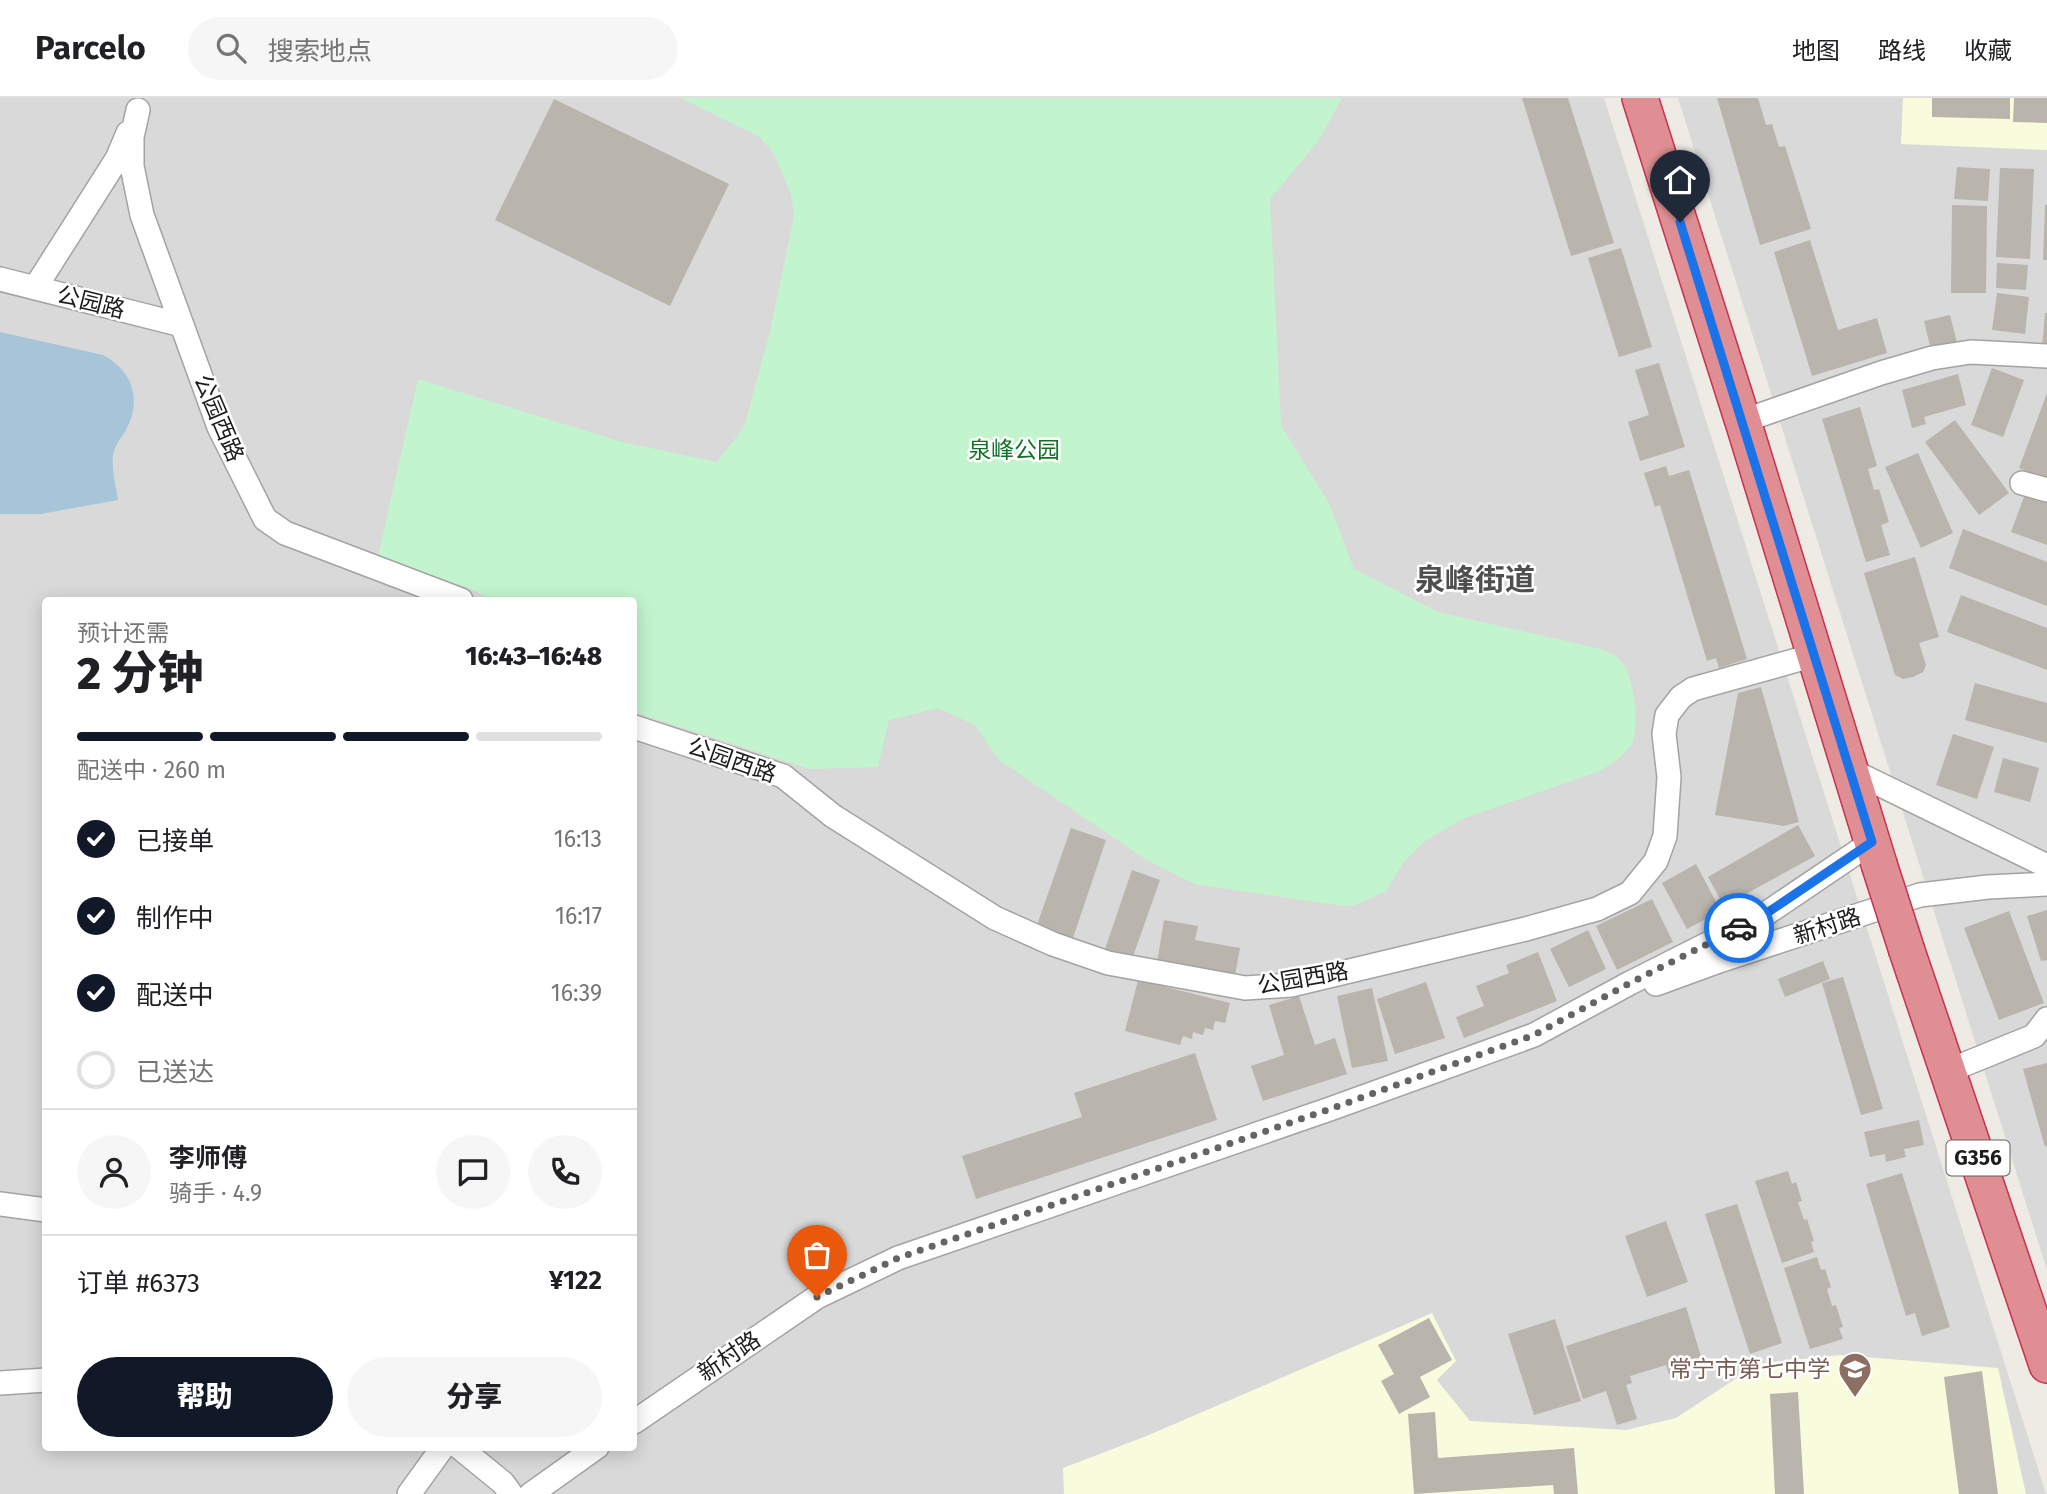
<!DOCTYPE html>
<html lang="zh">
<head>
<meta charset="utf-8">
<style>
	body { margin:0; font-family:"Fira Sans","Noto Sans SC",sans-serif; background:#f6f6f6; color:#202124; height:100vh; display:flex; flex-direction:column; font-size:26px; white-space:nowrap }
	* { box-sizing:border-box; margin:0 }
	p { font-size:23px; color:#757577 }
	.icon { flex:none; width:38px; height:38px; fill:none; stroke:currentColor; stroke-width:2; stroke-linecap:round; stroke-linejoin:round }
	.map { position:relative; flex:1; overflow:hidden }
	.side { position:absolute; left:42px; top:499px; width:595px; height:854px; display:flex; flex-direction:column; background:#fff; border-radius:7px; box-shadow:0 4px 18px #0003 }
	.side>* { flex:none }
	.pin { position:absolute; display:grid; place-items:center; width:60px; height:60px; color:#fff; margin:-72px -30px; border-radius:50% 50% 50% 0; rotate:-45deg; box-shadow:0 0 7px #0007 }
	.pin .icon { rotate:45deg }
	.courier { position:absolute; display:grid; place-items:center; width:70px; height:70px; margin:-35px; border:5px solid #1a73e8; border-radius:50%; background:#fff; color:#222; box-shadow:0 2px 9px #0007 }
	.overview em { font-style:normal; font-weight:800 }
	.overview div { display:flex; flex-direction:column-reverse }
	.overview { display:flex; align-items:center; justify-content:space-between; height:119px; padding:0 35px }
	h1 { font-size:46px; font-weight:800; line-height:52px }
	.bar { display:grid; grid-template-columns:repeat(4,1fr); gap:10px 7px; align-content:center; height:84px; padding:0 35px }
	.bar i { height:9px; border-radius:5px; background:#e0e0e0 }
	.bar .active { background:#111827 }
	.bar p { grid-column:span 4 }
	.line { display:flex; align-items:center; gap:18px; padding:0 35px; border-top:2px solid #e0e0e0 }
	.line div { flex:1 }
	.round { display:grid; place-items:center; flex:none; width:74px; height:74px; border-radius:37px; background:#f6f6f6 }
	ol { padding:0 35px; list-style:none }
	li { display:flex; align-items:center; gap:21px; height:77px }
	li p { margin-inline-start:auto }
	li .icon { padding:7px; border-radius:50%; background:#111827; color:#fff; stroke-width:4 }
	li:last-child { color:#757577 }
	li i { width:38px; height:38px; border:4px solid #e0e0e0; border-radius:50% }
	.cta { display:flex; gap:14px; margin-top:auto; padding:14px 35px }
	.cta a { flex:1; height:80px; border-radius:42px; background:#111827; color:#fff; font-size:28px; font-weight:800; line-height:80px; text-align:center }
	.cta a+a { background:#f6f6f6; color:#202124 }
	header { display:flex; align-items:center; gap:42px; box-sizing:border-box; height:98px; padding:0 35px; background:#fff; border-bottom:2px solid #e0e0e0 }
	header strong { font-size:33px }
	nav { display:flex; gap:38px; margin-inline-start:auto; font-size:24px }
	.search { width:490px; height:63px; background:#f6f6f6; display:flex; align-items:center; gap:18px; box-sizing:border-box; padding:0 24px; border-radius:38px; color:#757577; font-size:26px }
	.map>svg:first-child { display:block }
	.residential { fill:#dad9d9; fill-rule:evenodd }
	.education { fill:#f8fcdc }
	.park { fill:#c2f5cd }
	.water { fill:#a6c5d8 }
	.building { fill:#b9b4ac }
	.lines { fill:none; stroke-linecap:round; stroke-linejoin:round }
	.minor-casing { stroke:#a3a3a3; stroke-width:26 }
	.highway-casing { stroke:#ca304f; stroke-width:38 }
	.minor { stroke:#fff; stroke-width:23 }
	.highway { stroke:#df8f93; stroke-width:35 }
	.highway-bridge-casing { stroke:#ca304f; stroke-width:38; stroke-linecap:butt }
	.highway-bridge { stroke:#df8f93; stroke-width:35 }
	.done { stroke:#656462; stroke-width:7; stroke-dasharray:0 12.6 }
	.route { stroke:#1a73e8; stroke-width:9 }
	.labels { text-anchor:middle; stroke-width:5; stroke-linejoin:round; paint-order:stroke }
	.shield { fill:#fff; stroke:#606060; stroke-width:2 }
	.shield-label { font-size:21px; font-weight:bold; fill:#1c1c1c }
	.street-label { font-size:23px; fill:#1c1c1c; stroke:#fff }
	.park-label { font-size:23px; fill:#137228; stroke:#fff }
	.education-label { font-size:23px; fill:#785e54; stroke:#fff; text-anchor:end }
	.district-label { font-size:30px; font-weight:bold; fill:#4f4f4f; stroke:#fff }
</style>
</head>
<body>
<header>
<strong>Parcelo</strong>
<div class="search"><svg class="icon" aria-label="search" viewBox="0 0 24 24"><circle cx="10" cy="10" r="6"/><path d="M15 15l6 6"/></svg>搜索地点</div>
<nav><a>地图</a><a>路线</a><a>收藏</a></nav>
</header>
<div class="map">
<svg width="2047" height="1396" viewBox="0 0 2047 1396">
	<rect width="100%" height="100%" fill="#edebe3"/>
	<!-- residential -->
	<path class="residential" d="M 0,0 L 1604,0 L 2046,1396 L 0,1396 ZM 46,502 L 634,502 L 634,1349 L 46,1349 Z
		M 1678,0 L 2047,0 L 2047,1172 Z"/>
	<!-- education -->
	<path class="education" d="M 1903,0 L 2047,0 L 2047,52 L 1901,46 Z
		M 1432,1215 L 1456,1263 L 1437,1282 L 1470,1323 L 1626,1332 L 1676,1320 L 1758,1266 L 1840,1257 L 1998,1270 L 2026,1396 L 1064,1396 L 1063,1370 L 1144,1339 Z"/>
	<!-- park -->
	<path class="park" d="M 681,0 L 1342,0 L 1319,42 L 1270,101 L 1281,328 L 1329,405 L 1354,471 L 1438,514 L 1601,551 C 1608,554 1615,557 1620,562 C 1634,576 1641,630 1631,647 C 1624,658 1608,669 1597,674 L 1462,721 L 1425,743 L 1403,765 L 1386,793 L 1355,807 L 1344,808 L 1194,786 L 1147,762 L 999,662 L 975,627 L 938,610 L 889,622 L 878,669 L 810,671 L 634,614 L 634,502 L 492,502 L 469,490 L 378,459 L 418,281 L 622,344 L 717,364 L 744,329 L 770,234 L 794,118 L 791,96 L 774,56 L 760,39 Z"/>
	<!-- water -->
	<path class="water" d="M 0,234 L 103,257 C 132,272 142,301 127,330 C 123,338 116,345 114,353 C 110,368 116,387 118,402 L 41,416 L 0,416 Z"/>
	<!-- building -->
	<path class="building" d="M 1522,0 L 1568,0 L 1614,145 L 1571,158 Z
		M 1717,0 L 1758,0 L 1766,27 L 1772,26 L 1779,49 L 1785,48 L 1811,131 L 1760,147 Z
		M 1932,0 L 2010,0 L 2010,21 L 1932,19 Z
		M 2014,0 L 2047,0 L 2047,25 L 2013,24 Z
		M 554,1 L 729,86 L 670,208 L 495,122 Z
		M 1957,69 L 1990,71 L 1988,103 L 1954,101 Z
		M 2000,70 L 2034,71 L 2030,161 L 1996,159 Z
		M 1952,107 L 1987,108 L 1986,195 L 1951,195 Z
		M 2045,107 L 2047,107 L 2047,162 L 2043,162 Z
		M 1810,142 L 1838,232 L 1877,220 L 1887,255 L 1812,278 L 1774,154 Z
		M 1621,150 L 1652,249 L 1619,259 L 1588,160 Z
		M 1997,165 L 2028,167 L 2026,192 L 1996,190 Z
		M 1997,195 L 2029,199 L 2025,236 L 1992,232 Z
		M 2045,215 L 2047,215 L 2047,251 L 2042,250 Z
		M 1950,217 L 1957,245 L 1931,252 L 1924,223 Z
		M 1659,265 L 1685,349 L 1640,363 L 1628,324 L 1649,317 L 1635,272 Z
		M 1992,270 L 2024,282 L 2003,339 L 1971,327 Z
		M 1958,276 L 1966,307 L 1924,319 L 1926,326 L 1912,330 L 1902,292 Z
		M 2047,295 L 2047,381 L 2019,370 Z
		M 1860,309 L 1877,368 L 1868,371 L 1874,392 L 1879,391 L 1889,424 L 1881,427 L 1890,457 L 1866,464 L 1822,321 Z
		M 1955,322 L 2009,395 L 1979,417 L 1925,344 Z
		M 1918,355 L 1953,435 L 1921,450 L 1885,369 Z
		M 1666,368 L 1669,378 L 1689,372 L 1747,561 L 1719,570 L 1716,560 L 1707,563 L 1660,407 L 1655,409 L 1644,375 Z
		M 2025,396 L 2047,405 L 2047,447 L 2011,434 Z
		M 1963,431 L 2047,464 L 2047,508 L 1949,470 Z
		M 1915,459 L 1939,539 L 1919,545 L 1926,567 L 1923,574 L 1913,579 L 1903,581 L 1895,577 L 1864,475 Z
		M 1961,497 L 2047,530 L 2047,572 L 1947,534 Z
		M 1975,585 L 2047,605 L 2047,645 L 1965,622 Z
		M 1761,589 L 1799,724 L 1784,728 L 1715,717 L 1738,595 Z
		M 1953,636 L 1994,649 L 1977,701 L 1936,687 Z
		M 2003,660 L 2039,670 L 2030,704 L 1994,694 Z
		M 1798,727 L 1815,758 L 1724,808 L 1708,779 Z
		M 1071,730 L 1106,742 L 1073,840 L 1037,827 Z
		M 1696,766 L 1721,813 L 1687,831 L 1662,785 Z
		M 1132,772 L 1160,782 L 1131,864 L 1104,854 Z
		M 1652,801 L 1673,844 L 1617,872 L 1596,828 Z
		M 2047,812 L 2047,862 L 2041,863 L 2027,818 Z
		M 2009,813 L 2044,905 L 1999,922 L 1964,830 Z
		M 1164,822 L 1198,828 L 1195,842 L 1240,850 L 1235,878 L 1157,865 Z
		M 1588,832 L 1606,871 L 1569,889 L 1550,851 Z
		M 1538,854 L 1557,903 L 1464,940 L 1456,919 L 1484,908 L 1476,888 L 1509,875 L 1506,867 Z
		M 1823,863 L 1830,881 L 1785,899 L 1778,881 Z
		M 1843,879 L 1883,1011 L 1861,1017 L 1822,885 Z
		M 1138,882 L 1230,905 L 1225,925 L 1215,923 L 1213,932 L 1205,930 L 1203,937 L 1193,934 L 1192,941 L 1183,938 L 1180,947 L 1125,933 Z
		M 1426,884 L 1445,940 L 1395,956 L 1377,901 Z
		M 1372,890 L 1388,963 L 1352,970 L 1337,898 Z
		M 1299,898 L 1315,947 L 1335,940 L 1347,976 L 1263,1003 L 1251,968 L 1284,957 L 1269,907 Z
		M 1195,955 L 1217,1022 L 976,1101 L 962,1058 L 1082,1019 L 1074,995 Z
		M 2047,965 L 2047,1048 L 2045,1049 L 2023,971 Z
		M 1919,1022 L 1924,1047 L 1904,1051 L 1906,1059 L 1886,1064 L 1885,1056 L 1870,1059 L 1864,1034 Z
		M 1788,1073 L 1792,1086 L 1796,1084 L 1802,1103 L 1798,1104 L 1804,1122 L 1807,1121 L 1814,1143 L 1811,1144 L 1814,1154 L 1782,1165 L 1755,1083 Z
		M 1902,1075 L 1950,1229 L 1922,1238 L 1915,1215 L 1906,1218 L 1866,1086 Z
		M 1737,1106 L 1782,1245 L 1750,1256 L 1705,1116 Z
		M 1666,1123 L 1688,1184 L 1647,1199 L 1625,1138 Z
		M 1817,1159 L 1821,1172 L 1825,1171 L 1831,1189 L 1827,1191 L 1832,1208 L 1836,1207 L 1843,1229 L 1839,1230 L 1843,1241 L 1810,1251 L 1784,1170 Z
		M 1686,1209 L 1703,1265 L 1669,1276 L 1666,1267 L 1630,1278 L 1632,1285 L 1626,1287 L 1637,1321 L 1617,1327 L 1606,1293 L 1583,1301 L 1566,1248 Z
		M 1429,1220 L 1452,1262 L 1420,1279 L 1430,1299 L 1399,1316 L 1381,1283 L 1394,1276 L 1378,1247 Z
		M 1555,1221 L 1581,1303 L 1534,1317 L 1508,1236 Z
		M 1982,1273 L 1998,1396 L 1959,1396 L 1944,1279 Z
		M 1798,1294 L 1804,1396 L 1775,1396 L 1770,1296 Z
		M 1435,1314 L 1438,1360 L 1574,1350 L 1578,1396 L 1554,1396 L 1553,1387 L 1414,1396 L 1408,1316 Z"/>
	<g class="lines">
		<defs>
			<path id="minor" d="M 138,12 L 132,39 L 132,68 L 142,117 L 219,329 L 265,421 L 285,435 L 461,502
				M 0,181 L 182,227
				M 35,190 L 117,61 L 128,35
				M 1743,323 L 1881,275 L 1932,260 L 1971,254 L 2047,258
				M 2022,385 L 2047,392
				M 634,629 L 783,678 L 833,718 L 995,820 L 1053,846 L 1108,865 L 1245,890 L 1291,887 L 1526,831 L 1597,811 L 1630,795 L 1656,763 L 1665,738 L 1669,679 L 1664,636 L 1667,617 L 1681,599 L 1693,591 L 1815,557
				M 1850,672 L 2047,768
				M 1656,886 L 1719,863 L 1920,797 L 1988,789 L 2047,786
				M 1948,973 L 2034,938 L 2047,921
				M 0,1106 L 46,1112
				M 0,1285 L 46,1282
				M 634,1324 L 817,1199 L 898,1160 L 1330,1011 L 1534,937 L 1630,885 L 1761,819 L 1872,744
				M 459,1349 L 503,1385 L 511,1396
				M 409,1396 L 443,1349
				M 531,1396 L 597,1349"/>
			<path id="highway" d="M 1640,0 L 1745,330 L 1879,766
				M 1907,853 L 2047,1267"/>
		</defs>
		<!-- minor casing -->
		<use href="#minor" class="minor-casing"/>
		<!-- highway casing -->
		<use href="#highway" class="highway-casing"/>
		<!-- minor -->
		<use href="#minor" class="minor"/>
		<!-- highway -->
		<use href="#highway" class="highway"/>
		<defs>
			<path id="highway-bridge" d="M 1879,766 L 1907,853"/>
		</defs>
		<!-- highway-bridge casing -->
		<use href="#highway-bridge" class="highway-bridge-casing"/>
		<!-- highway-bridge -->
		<use href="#highway-bridge" class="highway-bridge"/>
	</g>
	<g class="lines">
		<!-- done -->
		<path class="done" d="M 817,1199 L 898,1160 L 1330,1011 L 1534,937 L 1630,885 L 1739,830"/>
		<!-- route -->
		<path class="route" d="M 1680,124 L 1872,744 L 1761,819 L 1739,830"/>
	</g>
	<!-- icons -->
	<defs>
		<symbol id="school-pin" viewBox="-11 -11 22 30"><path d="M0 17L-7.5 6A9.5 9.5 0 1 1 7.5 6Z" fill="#8d6e63" stroke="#fff"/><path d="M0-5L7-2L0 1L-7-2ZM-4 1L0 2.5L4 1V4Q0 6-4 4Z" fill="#fff"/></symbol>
	</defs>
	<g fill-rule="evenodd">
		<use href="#school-pin" x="1836" y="1252" width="38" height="52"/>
	</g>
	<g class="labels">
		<!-- shield labels -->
		<rect class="shield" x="1946.5" y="1042.5" width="63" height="35" rx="5"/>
		<g class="shield-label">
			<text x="1978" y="1067">G356</text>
		</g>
		<!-- street labels -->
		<g class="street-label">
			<text transform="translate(91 204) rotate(14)" y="8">公园路</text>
			<text transform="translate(219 320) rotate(67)" y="8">公园西路</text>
			<text transform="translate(732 662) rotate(19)" y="8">公园西路</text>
			<text transform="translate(1827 828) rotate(-18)" y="8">新村路</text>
			<text transform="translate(1303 880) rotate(-10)" y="8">公园西路</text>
			<text transform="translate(729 1258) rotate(-34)" y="8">新村路</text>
		</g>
		<!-- park labels -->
		<g class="park-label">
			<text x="1014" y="360">泉峰公园</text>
		</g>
		<!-- education labels -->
		<g class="education-label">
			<text x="1830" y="1279">常宁市第七中学</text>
		</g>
		<!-- district labels -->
		<g class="district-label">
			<text x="1475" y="492">泉峰街道</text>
		</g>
	</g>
</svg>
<div class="pin" style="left:817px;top:1199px;background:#ea580c"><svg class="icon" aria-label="bag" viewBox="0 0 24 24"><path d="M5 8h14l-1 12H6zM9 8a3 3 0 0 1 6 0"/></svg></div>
<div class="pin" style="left:1680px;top:124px;background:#1f2937"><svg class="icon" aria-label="home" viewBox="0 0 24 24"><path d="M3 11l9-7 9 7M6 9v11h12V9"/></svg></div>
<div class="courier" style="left:1739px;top:830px"><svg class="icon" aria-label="car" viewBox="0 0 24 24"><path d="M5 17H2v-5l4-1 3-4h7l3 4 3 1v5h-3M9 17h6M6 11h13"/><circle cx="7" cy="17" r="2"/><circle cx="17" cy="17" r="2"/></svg></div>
<section class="side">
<div class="overview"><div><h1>2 分钟</h1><p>预计还需</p></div><em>16:43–16:48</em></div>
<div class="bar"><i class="active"></i><i class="active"></i><i class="active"></i><i></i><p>配送中 · 260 m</p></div>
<ol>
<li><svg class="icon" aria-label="check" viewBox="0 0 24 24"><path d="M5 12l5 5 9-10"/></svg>已接单<p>16:13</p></li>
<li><svg class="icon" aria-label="check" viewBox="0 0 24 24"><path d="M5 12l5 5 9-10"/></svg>制作中<p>16:17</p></li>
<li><svg class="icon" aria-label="check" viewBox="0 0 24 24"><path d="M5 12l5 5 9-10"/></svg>配送中<p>16:39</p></li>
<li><i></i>已送达</li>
</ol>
<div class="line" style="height:126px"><a class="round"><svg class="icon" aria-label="person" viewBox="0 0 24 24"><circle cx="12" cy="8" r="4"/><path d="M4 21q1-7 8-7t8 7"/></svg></a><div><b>李师傅</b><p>骑手 · 4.9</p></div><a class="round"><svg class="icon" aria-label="chat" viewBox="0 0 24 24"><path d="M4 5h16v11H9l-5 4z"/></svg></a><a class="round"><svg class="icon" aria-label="phone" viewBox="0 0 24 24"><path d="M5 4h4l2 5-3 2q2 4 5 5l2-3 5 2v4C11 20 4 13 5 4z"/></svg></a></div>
<div class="line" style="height:91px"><div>订单 #6373</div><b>¥122</b></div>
<div class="cta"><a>帮助</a><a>分享</a></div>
</section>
</div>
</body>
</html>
